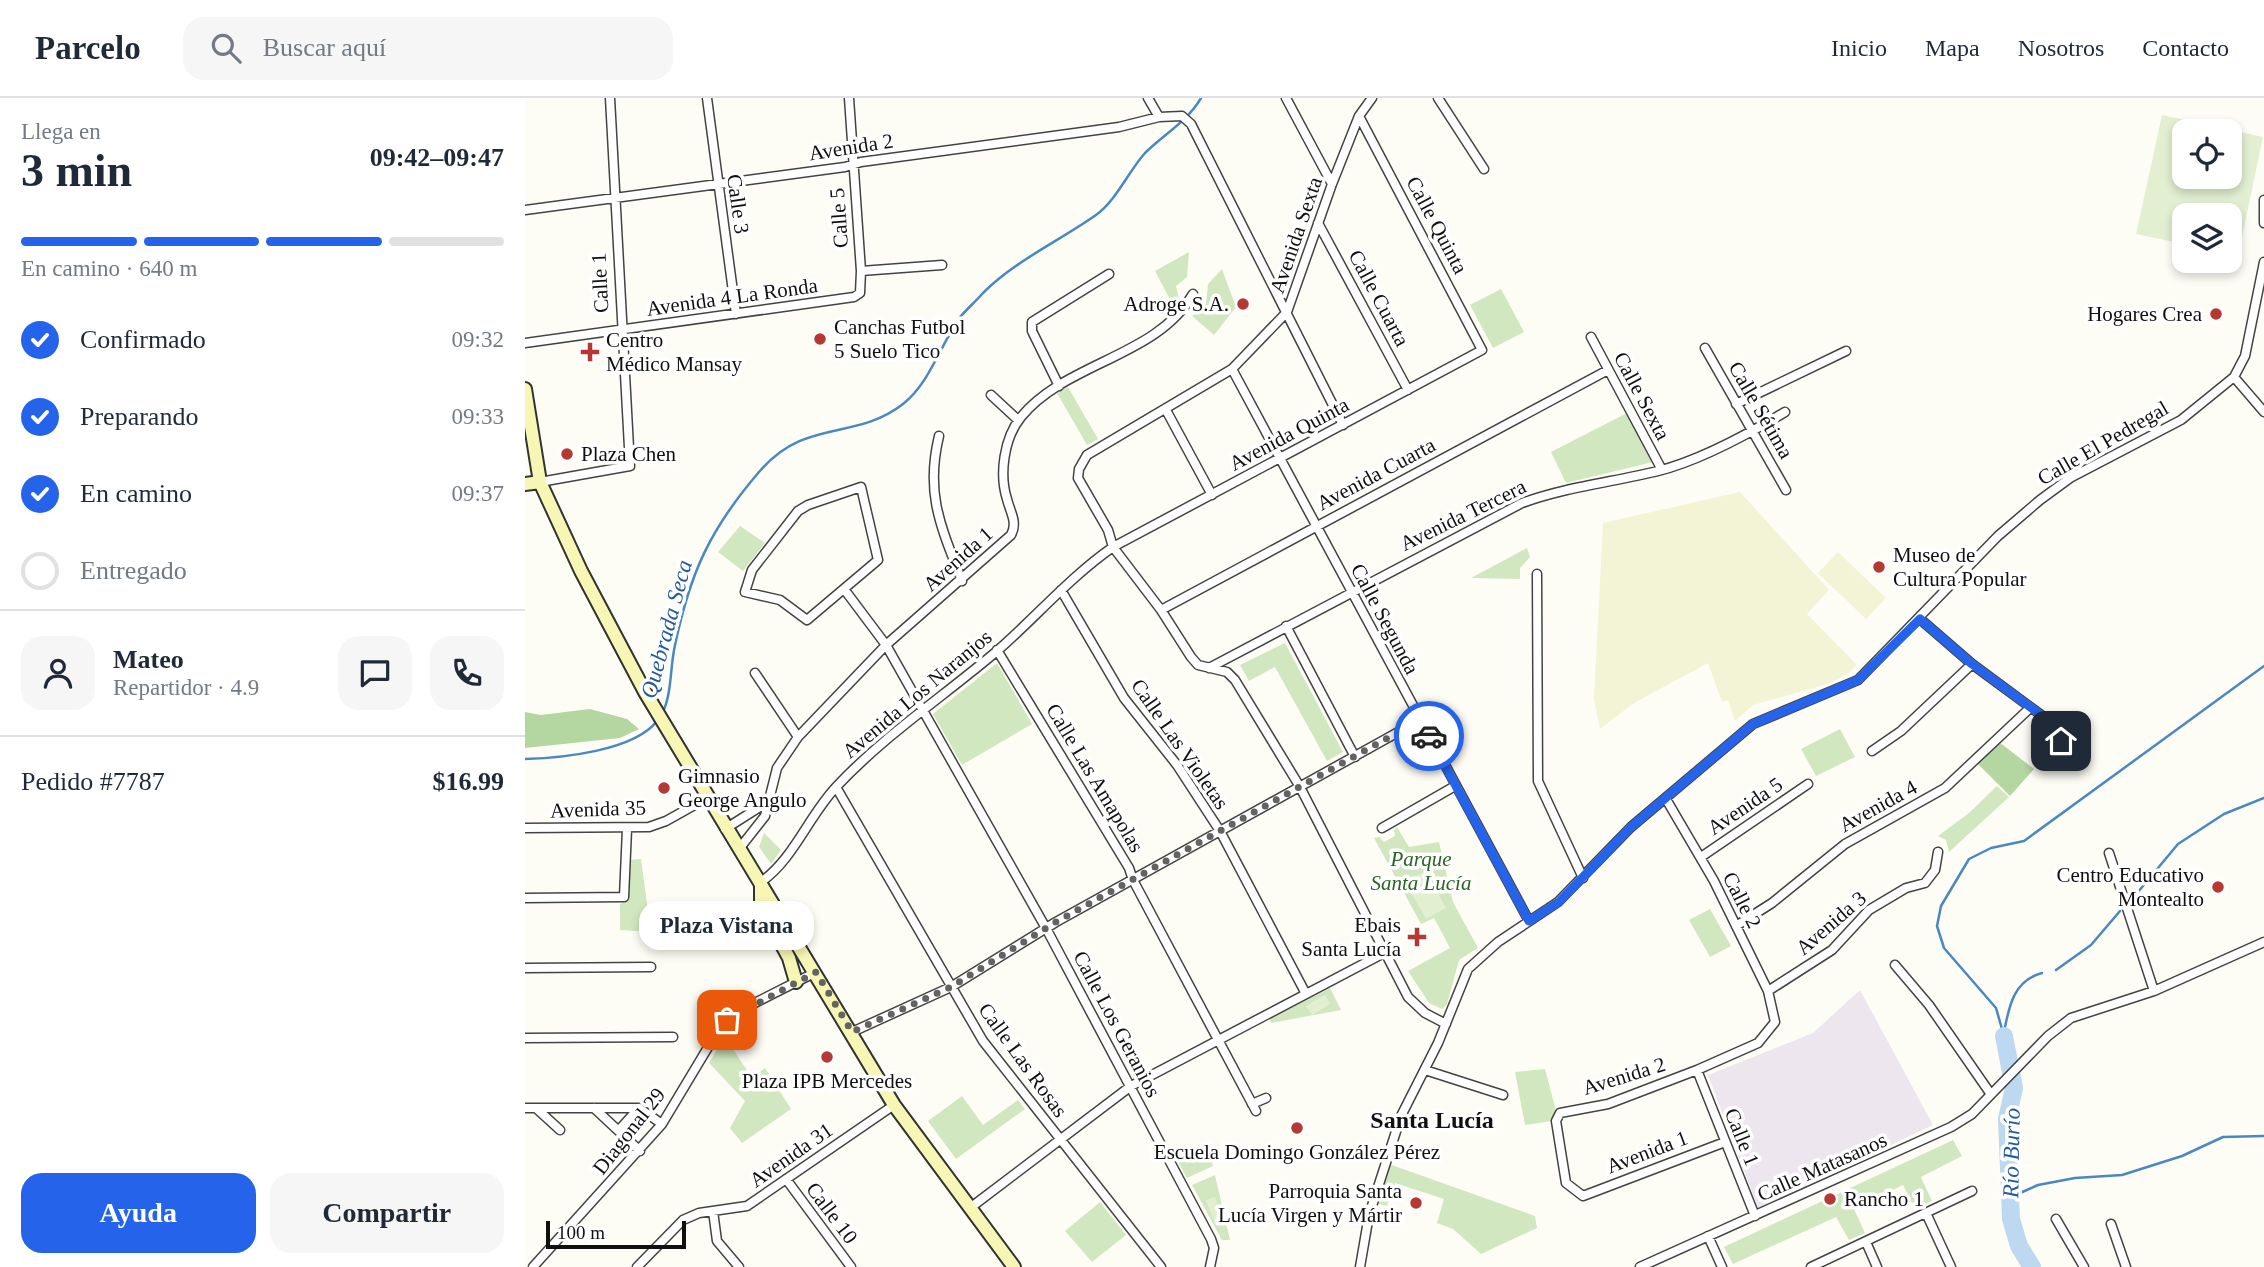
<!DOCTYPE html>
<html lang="es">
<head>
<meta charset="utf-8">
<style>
	body { margin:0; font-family:Georgia,serif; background:#f6f6f7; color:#1f2937; height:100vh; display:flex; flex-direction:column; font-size:26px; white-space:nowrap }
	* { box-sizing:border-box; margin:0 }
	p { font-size:23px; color:#747a83 }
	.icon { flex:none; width:38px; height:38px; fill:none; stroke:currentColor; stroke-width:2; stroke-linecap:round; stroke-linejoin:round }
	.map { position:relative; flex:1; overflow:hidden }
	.side { display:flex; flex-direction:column; background:#fff; width:525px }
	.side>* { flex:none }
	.controls { position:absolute; left:1647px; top:21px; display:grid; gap:14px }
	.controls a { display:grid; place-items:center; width:70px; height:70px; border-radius:14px; background:#fff; box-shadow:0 4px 10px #0003; font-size:35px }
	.scale { position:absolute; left:21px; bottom:18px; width:140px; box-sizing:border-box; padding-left:7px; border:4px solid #101010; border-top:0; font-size:19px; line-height:24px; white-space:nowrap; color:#101010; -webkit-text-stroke:5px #fff; paint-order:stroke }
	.pin { position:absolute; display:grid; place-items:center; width:60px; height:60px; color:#fff; margin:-30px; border-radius:14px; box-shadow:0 4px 10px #0006 }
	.courier { position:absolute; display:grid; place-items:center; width:70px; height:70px; margin:-35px; border:5px solid #2563eb; border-radius:50%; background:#fff; color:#222; box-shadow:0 2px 9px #0007 }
	.bubble { position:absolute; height:49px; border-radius:21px; background:#fff; box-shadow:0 4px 10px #0003; font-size:23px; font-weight:700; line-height:49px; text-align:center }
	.headline em { font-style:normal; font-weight:700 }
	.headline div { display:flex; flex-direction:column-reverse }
	.headline { display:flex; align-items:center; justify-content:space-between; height:119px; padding:0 21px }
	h1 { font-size:46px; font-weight:700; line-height:52px }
	.bar { display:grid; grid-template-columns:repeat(4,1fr); gap:10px 7px; align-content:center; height:84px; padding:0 21px }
	.bar i { height:9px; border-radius:5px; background:#e0e1e3 }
	.bar .selected { background:#2563eb }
	.bar p { grid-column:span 4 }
	.line { display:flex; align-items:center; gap:18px; padding:0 21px; border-top:2px solid #e0e1e3 }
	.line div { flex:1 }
	.round { display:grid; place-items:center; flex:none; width:74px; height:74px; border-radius:21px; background:#f6f6f7 }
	ol { padding:0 21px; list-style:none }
	li { display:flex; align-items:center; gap:21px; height:77px }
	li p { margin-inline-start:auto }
	li .icon { padding:7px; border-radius:50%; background:#2563eb; color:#fff; stroke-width:4 }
	li:last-child { color:#747a83 }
	li i { width:38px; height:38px; border:4px solid #e0e1e3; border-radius:50% }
	.cta { display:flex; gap:14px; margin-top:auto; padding:14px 21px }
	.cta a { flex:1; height:80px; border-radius:21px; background:#2563eb; color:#fff; font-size:28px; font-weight:700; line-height:80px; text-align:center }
	.cta a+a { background:#f6f6f7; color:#1f2937 }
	header { display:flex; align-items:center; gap:42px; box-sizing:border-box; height:98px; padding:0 35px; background:#fff; border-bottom:2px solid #e0e1e3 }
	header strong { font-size:33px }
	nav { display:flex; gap:38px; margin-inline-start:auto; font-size:24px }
	.search { width:490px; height:63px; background:#f6f6f7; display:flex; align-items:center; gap:18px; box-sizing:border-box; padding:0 24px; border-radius:21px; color:#747a83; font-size:26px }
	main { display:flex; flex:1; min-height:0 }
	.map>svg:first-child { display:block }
	.industrial { fill:#ede6ee }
	.farmland { fill:#f3f3d6 }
	.green { fill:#d1e7c0 }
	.forest { fill:#b4d6a0 }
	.pitch { fill:#e2efd1; fill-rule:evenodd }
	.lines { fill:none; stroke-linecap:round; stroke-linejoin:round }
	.stream { stroke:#4a88c2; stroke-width:2.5 }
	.river { stroke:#bdd9f1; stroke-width:18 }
	.street-casing { stroke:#434343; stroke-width:11 }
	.secondary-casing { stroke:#323232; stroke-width:16 }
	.street { stroke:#fff; stroke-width:8 }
	.secondary { stroke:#f8f6b5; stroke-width:12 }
	.done { stroke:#636360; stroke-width:7; stroke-dasharray:0 12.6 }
	.route { stroke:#2563eb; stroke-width:9 }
	.poi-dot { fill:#b53833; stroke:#fff; stroke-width:2.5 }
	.labels { text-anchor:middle; stroke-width:7; stroke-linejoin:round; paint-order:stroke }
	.street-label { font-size:21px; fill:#101010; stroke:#fff }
	.poi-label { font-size:21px; fill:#101010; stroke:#fff; text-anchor:start }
	.park-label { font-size:21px; font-style:italic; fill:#2d6325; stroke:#fff }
	.water-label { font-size:23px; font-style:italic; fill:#235b98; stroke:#fff }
	.quarter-label { font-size:24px; font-weight:bold; fill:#101010; stroke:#fff }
</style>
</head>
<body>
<header>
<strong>Parcelo</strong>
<div class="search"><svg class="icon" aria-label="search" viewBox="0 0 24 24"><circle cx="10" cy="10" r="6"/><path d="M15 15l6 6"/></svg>Buscar aquí</div>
<nav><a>Inicio</a><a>Mapa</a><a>Nosotros</a><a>Contacto</a></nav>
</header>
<main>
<section class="side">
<div class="headline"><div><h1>3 min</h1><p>Llega en</p></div><em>09:42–09:47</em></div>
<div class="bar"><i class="selected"></i><i class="selected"></i><i class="selected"></i><i></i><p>En camino · 640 m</p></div>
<ol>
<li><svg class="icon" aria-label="check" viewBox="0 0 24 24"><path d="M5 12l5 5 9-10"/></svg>Confirmado<p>09:32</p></li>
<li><svg class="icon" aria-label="check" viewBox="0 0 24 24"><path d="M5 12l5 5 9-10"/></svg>Preparando<p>09:33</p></li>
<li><svg class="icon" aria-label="check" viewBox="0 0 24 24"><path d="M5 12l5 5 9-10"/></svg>En camino<p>09:37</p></li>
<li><i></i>Entregado</li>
</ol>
<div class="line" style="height:126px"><a class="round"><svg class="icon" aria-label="person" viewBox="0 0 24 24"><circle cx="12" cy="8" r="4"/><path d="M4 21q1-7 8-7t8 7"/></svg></a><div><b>Mateo</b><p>Repartidor · 4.9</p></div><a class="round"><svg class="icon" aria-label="chat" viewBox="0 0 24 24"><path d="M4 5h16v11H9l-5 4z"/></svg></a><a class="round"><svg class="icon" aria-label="phone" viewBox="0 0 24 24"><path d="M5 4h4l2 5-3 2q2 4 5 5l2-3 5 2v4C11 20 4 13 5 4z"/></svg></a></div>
<div class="line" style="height:91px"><div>Pedido #7787</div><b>$16.99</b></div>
<div class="cta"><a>Ayuda</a><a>Compartir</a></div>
</section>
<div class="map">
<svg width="1739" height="1169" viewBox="0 0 1739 1169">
	<rect width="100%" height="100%" fill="#fefdf5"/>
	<!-- industrial -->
	<path class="industrial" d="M 1335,892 L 1408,1027 L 1233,1110 L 1183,977 L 1288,935 Z"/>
	<!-- farmland -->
	<path class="farmland" d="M 1215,394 L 1304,492 L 1282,516 L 1332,567 L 1324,575 L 1303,586 L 1228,607 L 1210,623 L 1203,602 L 1197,604 L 1183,565 L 1109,605 L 1075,631 L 1069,601 L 1078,425 Z
		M 1313,454 L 1361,500 L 1341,521 L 1293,475 Z"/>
	<!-- green -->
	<path class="green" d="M 664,154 L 662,179 L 651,188 L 656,210 L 651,213 L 630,173 Z
		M 697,171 L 711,209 L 689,237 L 667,218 L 681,206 L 683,186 Z
		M 976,191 L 999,234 L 968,250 L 945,207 Z
		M 543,289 L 573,341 L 562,347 L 532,295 Z
		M 1104,314 L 1128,364 L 1041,385 L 1026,354 Z
		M 215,428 L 240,445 L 218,473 L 193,454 Z
		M 1002,450 L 1005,459 L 995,470 L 995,481 L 946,480 Z
		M 760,545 L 818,654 L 802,663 L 750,569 L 724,583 L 715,567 Z
		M 472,565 L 507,626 L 437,667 L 408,616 Z
		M 1315,631 L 1330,659 L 1291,678 L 1276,651 Z
		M 1472,688 L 1484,699 L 1424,754 L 1421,742 L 1413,738 L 1444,715 Z
		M 872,729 L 884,749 L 914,744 L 928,804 L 953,850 L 934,862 L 922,906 L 917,911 L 904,905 L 883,873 L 925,850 L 909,820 L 896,826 L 849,740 L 854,739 L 859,744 L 870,738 L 869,732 Z
		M 239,735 L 256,752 L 246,766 L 234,749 Z
		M 116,761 L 126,834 L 95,832 L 95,806 L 103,801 L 103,762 Z
		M 1185,811 L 1206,848 L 1185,859 L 1164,822 Z
		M 805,890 L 816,912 L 746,925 L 744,921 Z
		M 200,939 L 227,980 L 240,970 L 266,1011 L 217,1045 L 205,1030 L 220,1003 L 184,965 Z
		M 1020,971 L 1031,1013 L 1027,1023 L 1000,1027 L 990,974 Z
		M 437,998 L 458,1027 L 493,1002 L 500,1011 L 431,1061 L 403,1023 Z
		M 1428,1042 L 1437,1058 L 1396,1079 L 1407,1103 L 1390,1111 L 1378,1087 L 1329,1111 L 1340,1135 L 1324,1142 L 1311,1119 L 1208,1166 L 1199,1149 Z
		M 681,1048 L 688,1068 L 662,1080 L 652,1062 Z
		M 864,1066 L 1010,1118 L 1012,1130 L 956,1156 L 928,1131 L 912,1125 L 919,1101 L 870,1085 L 862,1108 L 851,1105 Z
		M 690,1077 L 705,1142 L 697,1142 L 667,1087 Z
		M 575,1104 L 601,1137 L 567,1164 L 540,1133 Z"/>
	<!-- forest -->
	<path class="forest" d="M 65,611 L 102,621 L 114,631 L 95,640 L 0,650 L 0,614 L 16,617 Z
		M 1474,644 L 1509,671 L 1485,698 L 1453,666 Z"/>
	<!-- pitch -->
	<path class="pitch" d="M 1637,17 L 1738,39 L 1713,158 L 1705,156 L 1704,117 L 1659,117 L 1659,146 L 1611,136 ZM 1704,33 L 1704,79 L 1659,79 L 1659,33 Z
		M 901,773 L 921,810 L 901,821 L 880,784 Z
		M 800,897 L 805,906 L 787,917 L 781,908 Z
		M 690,1099 L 698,1121 L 689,1124 L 681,1102 Z"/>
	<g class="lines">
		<!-- stream -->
		<path class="stream" d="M 138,614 C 147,594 145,569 150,547 C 165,475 185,431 234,374 C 281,319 329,344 378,306 C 405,285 416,245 436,218 C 443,210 451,203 458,195 C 490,163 534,143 571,117 C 591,103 603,74 620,55 C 639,36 662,24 676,0
			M 0,661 C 36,660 109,653 132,623
			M 1608,800 L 1653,746 L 1699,716 L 1739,700
			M 1531,872 L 1566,847 L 1595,813
			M 1479,934 C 1484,909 1488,883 1517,875
			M 1479,938 L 1471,910 L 1419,850 L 1412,828 L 1416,808 L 1444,761 L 1466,750 L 1499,743 L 1739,568
			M 1486,1107 L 1495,1095 L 1513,1087 L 1550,1080 L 1597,1077 L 1657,1058 L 1698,1039 L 1739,1038"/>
		<!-- river -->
		<path class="river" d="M 1479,938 L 1489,990 L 1482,1021 L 1486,1121 L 1494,1148 L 1507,1169"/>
		<defs>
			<path id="street" d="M 182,0 L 211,216
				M 623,0 L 634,19
				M 761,0 L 807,86
				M 847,0 L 834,18 L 807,86 L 762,214 L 707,271 L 562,357 L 554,371 L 553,380 L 583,432 L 588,449 L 636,512 L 666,559 L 673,567 L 702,574 L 710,582 L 775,689 L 883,899 L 900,915 L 921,926
				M 913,0 L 959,71
				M 1739,102 L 1739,125
				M 0,112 L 320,69 L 336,64 L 594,29 L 634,19 L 657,18 L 666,26 L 818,327
				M 793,125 L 883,292
				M 336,173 L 417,167
				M 1066,239 L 1137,372
				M 0,245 L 329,199 L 335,195 L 336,173 L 324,0
				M 1180,250 L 1261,392
				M 707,271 L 1004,823
				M 1709,279 L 1739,314
				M 534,288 L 507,233 L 507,224 L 584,176
				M 466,297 L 493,322
				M 1211,306 L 1321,253
				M 641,312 L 687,397
				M 414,338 C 400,396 416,429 437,483
				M 15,384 L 105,368 L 85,0
				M 336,389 L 353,462 L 282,522 L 255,502 L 220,494 L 227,472 L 273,413 L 283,407 Z
				M 1012,476 L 1013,683 L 1058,780
				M 319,491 L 361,547 L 522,832 L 686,1141 L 689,1150 L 685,1169
				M 536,492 L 599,600 L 652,667 L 695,733 L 781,896
				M 636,512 L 1083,272
				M 1395,521 L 1447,566 L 1527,625 L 1536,643
				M 761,528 L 830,659
				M 472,552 L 604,770 L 608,782 L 731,1013
				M 684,570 L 997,405 C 1041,389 1088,384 1133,373 C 1173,363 1225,335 1260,314
				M 230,575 L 273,639
				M 1347,653 L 1376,633 L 1447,566
				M 311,689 L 458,943 L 636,1169
				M 1141,701 L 1189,783 L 1243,893 L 1250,924 L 1233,945 L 1172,972 L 1083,1006 L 1035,1015 L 1031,1023 L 1041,1085 L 1058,1098 L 1200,1044
				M 0,730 L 124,729 L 141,723 L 182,700
				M 857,730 L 930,688
				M 200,731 L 244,703
				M 214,751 L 240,718 L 252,670 L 273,639 L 361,547 L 486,437 C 493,424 485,414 482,401 C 474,376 479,340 496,319 C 541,264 632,259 668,196
				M 1584,755 L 1629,893
				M 1176,759 L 1283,686
				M 236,784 C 269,761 284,717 312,688 C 360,637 419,598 472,553 C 511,519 545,479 588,449 L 957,252 L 834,18
				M 0,800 L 99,799 L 102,731
				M 1211,828 L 1247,805 L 1320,746 L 1420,690 L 1505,610
				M 1370,867 L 1404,907 L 1465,995
				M 0,870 L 126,869
				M 1243,893 L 1307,852 L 1344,812 L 1381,790 L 1400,785 L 1410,772 L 1413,754
				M 327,934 L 426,889 L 531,824 L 895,622
				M 0,940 L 148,939
				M 900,972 L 978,997
				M 1172,972 L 1230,1118
				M 727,1006 L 741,1000
				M 0,1010 L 114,1010 L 137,1026
				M 69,1010 L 115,1053
				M 12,1011 L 35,1032
				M 94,1032 L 114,1010
				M 261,1081 L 326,1169
				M 445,1110 L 606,988 L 861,854
				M 188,1113 L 192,1143 L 214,1169
				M 1401,1115 L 1426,1169
				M 1531,1121 L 1559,1169
				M 1586,1126 L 1601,1169
				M 1183,1138 L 1197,1169
				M 1341,1144 L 1352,1169
				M 8,1169 L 137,1026 L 194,931 L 214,913 L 291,874
				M 112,1169 L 158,1122 L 174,1115 L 222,1108 L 369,1007
				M 835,1169 L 844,1117 L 876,1018 L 913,945 L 943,871 L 973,844 L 1033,804 L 1106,729 L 1228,626 L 1333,582 L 1473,438 L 1515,402 L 1545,380 L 1656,322 L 1709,279 L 1720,258 L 1739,164
				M 1115,1169 L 1426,1029 L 1447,1016 L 1523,938 L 1546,920 L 1629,893 L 1739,844
				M 1286,1169 L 1447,1093"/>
			<path id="secondary" d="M 0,291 L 15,384 L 56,473 L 120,594 L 369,1007 L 489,1169
				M 0,386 L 15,384
				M 236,785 L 236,808 L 264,860 L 271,884"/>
		</defs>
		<!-- street casing -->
		<use href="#street" class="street-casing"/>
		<!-- secondary casing -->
		<use href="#secondary" class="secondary-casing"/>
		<!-- street -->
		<use href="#street" class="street"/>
		<!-- secondary -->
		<use href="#secondary" class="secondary"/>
	</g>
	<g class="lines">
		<!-- done -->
		<path class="done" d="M 202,922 L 291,874 L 327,934 L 426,889 L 531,824 L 895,622 L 904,638"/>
		<!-- route -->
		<path class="route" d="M 904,638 L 1004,823 L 1034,804 L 1106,729 L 1228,626 L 1333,582 L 1395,521 L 1447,566 L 1527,625 L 1536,643"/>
	</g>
	<!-- markers -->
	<g class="poi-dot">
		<circle cx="718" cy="206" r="7"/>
		<circle cx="1691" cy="216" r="7"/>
		<circle cx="295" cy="241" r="7"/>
		<path d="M61.5 243.5h7v7h7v7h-7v7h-7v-7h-7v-7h7z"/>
		<circle cx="42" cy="356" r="7"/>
		<circle cx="1354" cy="469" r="7"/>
		<circle cx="139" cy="690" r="7"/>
		<circle cx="1693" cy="789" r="7"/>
		<path d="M888.5 828.5h7v7h7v7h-7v7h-7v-7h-7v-7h7z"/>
		<circle cx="302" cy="959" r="7"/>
		<circle cx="772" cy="1030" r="7"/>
		<circle cx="1305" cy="1101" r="7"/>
		<circle cx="891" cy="1105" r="7"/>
	</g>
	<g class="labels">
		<!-- street labels -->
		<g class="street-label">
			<text transform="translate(326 49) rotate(-9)" y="7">Avenida 2</text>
			<text transform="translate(213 106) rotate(82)" y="7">Calle 3</text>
			<text transform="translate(314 120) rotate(-94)" y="7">Calle 5</text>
			<text transform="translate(912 127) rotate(62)" y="7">Calle Quinta</text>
			<text transform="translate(771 137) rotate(-71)" y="7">Avenida Sexta</text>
			<text transform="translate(75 185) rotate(-93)" y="7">Calle 1</text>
			<text transform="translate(207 199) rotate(-8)" y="7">Avenida 4 La Ronda</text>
			<text transform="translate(854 200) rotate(62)" y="7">Calle Cuarta</text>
			<text transform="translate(1117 298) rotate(62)" y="7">Calle Sexta</text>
			<text transform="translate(1236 312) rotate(60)" y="7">Calle Sétima</text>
			<text transform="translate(764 336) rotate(-28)" y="7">Avenida Quinta</text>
			<text transform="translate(1578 345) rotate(-30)" y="7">Calle El Pedregal</text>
			<text transform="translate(851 376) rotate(-28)" y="7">Avenida Cuarta</text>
			<text transform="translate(938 417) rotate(-26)" y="7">Avenida Tercera</text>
			<text transform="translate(433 461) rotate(-42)" y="7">Avenida 1</text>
			<text transform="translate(860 521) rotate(62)" y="7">Calle Segunda</text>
			<text transform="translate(392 596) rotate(-40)" y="7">Avenida Los Naranjos</text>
			<text transform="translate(655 646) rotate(55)" y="7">Calle Las Violetas</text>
			<text transform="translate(570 680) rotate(59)" y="7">Calle Las Amapolas</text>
			<text transform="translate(1220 708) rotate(-34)" y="7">Avenida 5</text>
			<text transform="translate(1353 708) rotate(-29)" y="7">Avenida 4</text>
			<text transform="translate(73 711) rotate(-2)" y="7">Avenida 35</text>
			<text transform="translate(1217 802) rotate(63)" y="7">Calle 2</text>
			<text transform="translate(1306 825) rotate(-41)" y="7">Avenida 3</text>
			<text transform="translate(592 926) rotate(62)" y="7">Calle Los Geranios</text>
			<text transform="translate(498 962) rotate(54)" y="7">Calle Las Rosas</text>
			<text transform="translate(1099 978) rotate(-17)" y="7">Avenida 2</text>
			<text transform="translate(104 1033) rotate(-52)" y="7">Diagonal 29</text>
			<text transform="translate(1217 1039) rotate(68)" y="7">Calle 1</text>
			<text transform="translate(1122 1054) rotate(-21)" y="7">Avenida 1</text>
			<text transform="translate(266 1057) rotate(-35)" y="7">Avenida 31</text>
			<text transform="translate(1297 1069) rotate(-24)" y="7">Calle Matasanos</text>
			<text transform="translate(307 1115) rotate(53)" y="7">Calle 10</text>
		</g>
		<!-- poi labels -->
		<g class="poi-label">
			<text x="704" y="213" text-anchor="end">Adroge S.A.</text>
			<text x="1677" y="223" text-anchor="end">Hogares Crea</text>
			<text x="309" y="236">Canchas Futbol<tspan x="309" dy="24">5 Suelo Tico</tspan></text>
			<text x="81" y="249">Centro<tspan x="81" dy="24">Médico Mansay</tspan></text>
			<text x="56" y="363">Plaza Chen</text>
			<text x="1368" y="464">Museo de<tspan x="1368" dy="24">Cultura Popular</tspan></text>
			<text x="153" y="685">Gimnasio<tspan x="153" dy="24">George Angulo</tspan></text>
			<text x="1679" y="784" text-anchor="end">Centro Educativo<tspan x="1679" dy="24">Montealto</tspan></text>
			<text x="876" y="834" text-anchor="end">Ebais<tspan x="876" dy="24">Santa Lucía</tspan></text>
			<text x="302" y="990" text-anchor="middle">Plaza IPB Mercedes</text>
			<text x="772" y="1061" text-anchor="middle">Escuela Domingo González Pérez</text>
			<text x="877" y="1100" text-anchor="end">Parroquia Santa<tspan x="877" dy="24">Lucía Virgen y Mártir</tspan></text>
			<text x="1319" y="1108">Rancho 1</text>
		</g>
		<!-- park labels -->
		<g class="park-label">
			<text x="896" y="768">Parque<tspan x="896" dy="24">Santa Lucía</tspan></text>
		</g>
		<!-- water labels -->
		<g class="water-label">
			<text transform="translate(141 531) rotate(-75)" y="8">Quebrada Seca</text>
			<text transform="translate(1486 1055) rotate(-89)" y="8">Río Burío</text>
		</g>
		<!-- quarter labels -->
		<g class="quarter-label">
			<text x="907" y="1030">Santa Lucía</text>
		</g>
	</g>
</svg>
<div class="controls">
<a><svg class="icon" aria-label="locate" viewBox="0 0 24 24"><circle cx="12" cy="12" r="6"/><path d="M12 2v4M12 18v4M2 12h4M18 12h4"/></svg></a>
<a><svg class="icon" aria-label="layers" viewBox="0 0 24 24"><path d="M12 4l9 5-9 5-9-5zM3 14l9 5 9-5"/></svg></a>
</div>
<div class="scale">100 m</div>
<div class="pin" style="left:202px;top:922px;background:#ea580c"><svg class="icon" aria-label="bag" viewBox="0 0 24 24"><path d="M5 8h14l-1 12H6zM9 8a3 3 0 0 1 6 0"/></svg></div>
<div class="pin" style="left:1536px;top:643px;background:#1f2937"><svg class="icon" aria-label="home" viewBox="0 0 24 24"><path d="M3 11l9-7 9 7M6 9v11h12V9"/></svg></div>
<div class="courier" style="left:904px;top:638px"><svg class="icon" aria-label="car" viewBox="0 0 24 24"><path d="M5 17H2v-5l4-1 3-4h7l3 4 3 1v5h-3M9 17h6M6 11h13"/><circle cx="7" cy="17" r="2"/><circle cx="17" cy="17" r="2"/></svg></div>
<div class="bubble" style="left:114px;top:803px;width:175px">Plaza Vistana</div>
</div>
</main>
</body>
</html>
